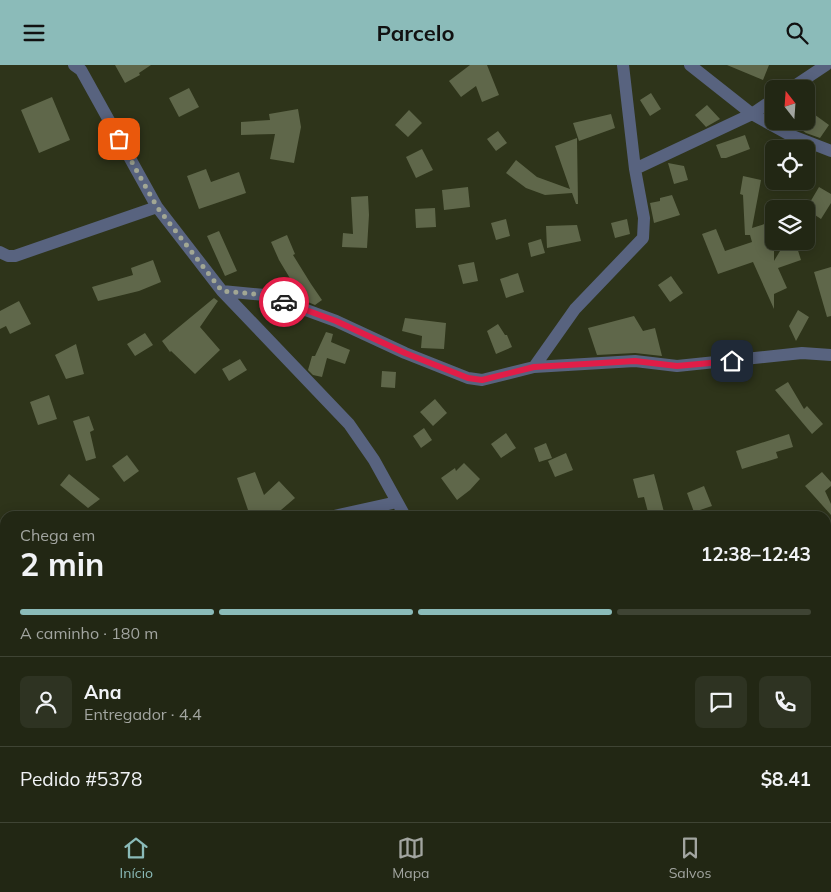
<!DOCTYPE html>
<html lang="pt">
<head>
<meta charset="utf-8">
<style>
	body { margin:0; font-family:Mulish,sans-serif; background:#2e3322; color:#f1f3f6; height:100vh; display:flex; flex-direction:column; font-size:19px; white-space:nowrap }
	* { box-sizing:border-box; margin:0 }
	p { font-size:16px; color:#a2a5a0 }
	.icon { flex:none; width:28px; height:28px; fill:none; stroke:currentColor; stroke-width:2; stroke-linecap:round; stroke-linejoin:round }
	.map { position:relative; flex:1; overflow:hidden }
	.side { position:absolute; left:0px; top:446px; width:831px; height:311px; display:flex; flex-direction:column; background:#222714; border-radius:15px 15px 0 0; box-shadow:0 2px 12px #0003,0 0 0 1px #3f4434 }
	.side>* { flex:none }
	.needle { width:32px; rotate:343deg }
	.fabs { position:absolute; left:765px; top:15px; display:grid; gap:10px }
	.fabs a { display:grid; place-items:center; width:50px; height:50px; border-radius:8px; background:#222714; box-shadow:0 2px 12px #0003,0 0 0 1px #3f4434; font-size:25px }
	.pin { position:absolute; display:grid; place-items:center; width:42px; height:42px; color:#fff; margin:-21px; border-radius:10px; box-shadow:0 2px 8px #0006 }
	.courier { position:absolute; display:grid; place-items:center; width:50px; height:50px; margin:-25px; border:4px solid #e11d48; border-radius:50%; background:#fff; color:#222; box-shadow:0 1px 6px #0007 }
	.summary em { font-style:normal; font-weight:700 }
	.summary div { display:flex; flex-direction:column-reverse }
	.summary { display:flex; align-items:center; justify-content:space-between; height:85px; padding:0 20px }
	h1 { font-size:32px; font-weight:700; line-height:38px }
	.bar { display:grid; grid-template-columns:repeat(4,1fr); gap:8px 5px; align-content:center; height:60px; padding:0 20px }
	.bar i { height:6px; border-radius:4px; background:#3f4434 }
	.bar .selected { background:#8bbbb9 }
	.bar p { grid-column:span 4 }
	.line { display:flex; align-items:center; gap:12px; padding:0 20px; border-top:1px solid #3f4434 }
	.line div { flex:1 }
	.round { display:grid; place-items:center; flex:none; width:52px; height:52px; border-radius:8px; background:#2e3322 }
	header { display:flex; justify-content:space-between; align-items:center; height:65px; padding:0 20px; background:#8bbbb9; color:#111; font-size:22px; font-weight:700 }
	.tab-bar { display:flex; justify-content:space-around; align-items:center; height:70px; border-top:1px solid #3f4434; background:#222714; font-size:14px; color:#a2a5a0 }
	.tab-bar a { display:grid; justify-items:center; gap:2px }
	.tab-bar .selected { color:#8bbbb9 }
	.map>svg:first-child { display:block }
	.building { fill:#5f674a }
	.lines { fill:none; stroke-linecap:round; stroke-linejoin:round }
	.street { stroke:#58637f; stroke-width:12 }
	.done { stroke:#a2a794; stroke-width:5; stroke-dasharray:0 9 }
	.route { stroke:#e11d48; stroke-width:6 }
</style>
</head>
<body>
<header><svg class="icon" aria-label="menu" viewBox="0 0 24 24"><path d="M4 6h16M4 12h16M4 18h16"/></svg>Parcelo<svg class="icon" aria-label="search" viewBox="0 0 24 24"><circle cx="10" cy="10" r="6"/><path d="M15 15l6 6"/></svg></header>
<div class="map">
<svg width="831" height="757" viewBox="0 0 831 757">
	<rect width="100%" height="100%" fill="#2e341a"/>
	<!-- building -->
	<path class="building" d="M 115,0 L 151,0 L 139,8 L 140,10 L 125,18 Z
		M 470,0 L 487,0 L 499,30 L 482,37 L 476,21 L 461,32 L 449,16 Z
		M 727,0 L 769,0 L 763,15 Z
		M 189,23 L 199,42 L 179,52 L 169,33 Z
		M 651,28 L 661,44 L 650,51 L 640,35 Z
		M 52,32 L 70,75 L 39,88 L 21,45 Z
		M 707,40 L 720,54 L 706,62 L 695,50 Z
		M 298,44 L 301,62 L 294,98 L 270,94 L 275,69 L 241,70 L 241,57 L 270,55 L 269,49 Z
		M 409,45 L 422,58 L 408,72 L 395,60 Z
		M 811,47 L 829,60 L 820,73 L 806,68 L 799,63 L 804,56 L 806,56 L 806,53 Z
		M 611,49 L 615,63 L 579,76 L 573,58 Z
		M 498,66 L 507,78 L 496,86 L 487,74 Z
		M 745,70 L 750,84 L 726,93 L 721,93 L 716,80 Z
		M 577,73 L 578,139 L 576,139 L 572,128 L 545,130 L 526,123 L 506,108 L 516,95 L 537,112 L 570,124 L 555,81 Z
		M 422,84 L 433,105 L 416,113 L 406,92 Z
		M 668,98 L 684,101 L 688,115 L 674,119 Z
		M 206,104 L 211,117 L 239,107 L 246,128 L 199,144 L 187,111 Z
		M 743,111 L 761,115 L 752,163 L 774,156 L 774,196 L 786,176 L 795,176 L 801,195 L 778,203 L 787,223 L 774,229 L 774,244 L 753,197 L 718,209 L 702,169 L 716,164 L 725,186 L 752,177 L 750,170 L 745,170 L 743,130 L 740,129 Z
		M 468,122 L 470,142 L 444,145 L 442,125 Z
		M 819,122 L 831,129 L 831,138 L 821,154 L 806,144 Z
		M 672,130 L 680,150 L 654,158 L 650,138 L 660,136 L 660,133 Z
		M 368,131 L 369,150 L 367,183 L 342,182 L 343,168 L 353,169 L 351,132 Z
		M 435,143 L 436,162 L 416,163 L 415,144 Z
		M 506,154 L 510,171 L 496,175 L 491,158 Z
		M 627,154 L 630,169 L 615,173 L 611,158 Z
		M 577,160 L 581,176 L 547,183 L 546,161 Z
		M 219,166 L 237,206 L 225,211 L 207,171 Z
		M 287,170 L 295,189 L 293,190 L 311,219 L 322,235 L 315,240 L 303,235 L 279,195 L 271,177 Z
		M 541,174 L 545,188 L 531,192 L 528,178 Z
		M 153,195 L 161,217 L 139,226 L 98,236 L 92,222 L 133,210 L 131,203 Z
		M 474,197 L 478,216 L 463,219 L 458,200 Z
		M 831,202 L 831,251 L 827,252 L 814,207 Z
		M 518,208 L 524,227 L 506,233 L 500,214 Z
		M 671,211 L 683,228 L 670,237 L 658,220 Z
		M 214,233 L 218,236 L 200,262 L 220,285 L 195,309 L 171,286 L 170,287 L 162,276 Z
		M 19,236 L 31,259 L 10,269 L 6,261 L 0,264 L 0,246 Z
		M 798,245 L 809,252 L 796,276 L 789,261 Z
		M 634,251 L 643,266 L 655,263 L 662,291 L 635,288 L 597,290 L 588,263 Z
		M 405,253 L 446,258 L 444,284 L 421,283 L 422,271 L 402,266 Z
		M 498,259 L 505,270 L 507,270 L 512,282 L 496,289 L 487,266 Z
		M 326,267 L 333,269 L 331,277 L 350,285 L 345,299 L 327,293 L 322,312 L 313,310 L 308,305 L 312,291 L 315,291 Z
		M 145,268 L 153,280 L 135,291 L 127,279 Z
		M 76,279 L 84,309 L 66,314 L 55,290 Z
		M 240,294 L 247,305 L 229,316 L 222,304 Z
		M 382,306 L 396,307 L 395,323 L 381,322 Z
		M 788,317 L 804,344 L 807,341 L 823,359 L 812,369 L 775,325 Z
		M 49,330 L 57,354 L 38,360 L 30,337 Z
		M 435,334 L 447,348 L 433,361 L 420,347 Z
		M 89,351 L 94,365 L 90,367 L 96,393 L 86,396 L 73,356 Z
		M 424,363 L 432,375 L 421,383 L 413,371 Z
		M 506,368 L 516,383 L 501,393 L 491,379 Z
		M 789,369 L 793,382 L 776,387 L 778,393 L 742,404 L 736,386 Z
		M 546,378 L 552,393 L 539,397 L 534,383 Z
		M 566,388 L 573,405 L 555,412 L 548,396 Z
		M 127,390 L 139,406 L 124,417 L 112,401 Z
		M 464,398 L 480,414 L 470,425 L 457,435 L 441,413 L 455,403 L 456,406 Z
		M 255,407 L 264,430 L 279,416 L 295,433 L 274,451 L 254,451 L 248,445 L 237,413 Z
		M 822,407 L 831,417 L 831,421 L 825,426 L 831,439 L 831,450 L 805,421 Z
		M 69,409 L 100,434 L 88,443 L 60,420 Z
		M 654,409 L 657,420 L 665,451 L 649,451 L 644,432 L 638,433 L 633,414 Z
		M 704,421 L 712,441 L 694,447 L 687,428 Z"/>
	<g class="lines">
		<!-- street -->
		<path class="street" d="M 74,0 L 81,5 L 157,142 L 222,226 L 349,359 L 374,395 L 405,451
			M 690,0 L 752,49 L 790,70 L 831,86
			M 790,24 L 826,0
			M 635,104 L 752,49 L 774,34
			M 0,187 L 8,191 L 15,191 L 157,142
			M 222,226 L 265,230 L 336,256 L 405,288 L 468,313 L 482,315 L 534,302 L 635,296 L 677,301 L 802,288 L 831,290
			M 534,302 L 575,244 L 643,173 L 644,153 L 635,104 L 623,0
			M 334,451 L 397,437
			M 0,494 L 5,491
			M 826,738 L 831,740
			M 536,752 L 538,757"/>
	</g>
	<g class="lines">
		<!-- done -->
		<path class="done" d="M 119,74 L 157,142 L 222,226 L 265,230 L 284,237"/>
		<!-- route -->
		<path class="route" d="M 284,237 L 336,256 L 405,288 L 468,313 L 482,315 L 534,302 L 635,296 L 677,301 L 732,296"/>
	</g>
</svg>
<div class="fabs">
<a><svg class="needle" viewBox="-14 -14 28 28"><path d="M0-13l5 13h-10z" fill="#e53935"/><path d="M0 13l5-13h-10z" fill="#a2a5a0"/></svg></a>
<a><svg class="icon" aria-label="locate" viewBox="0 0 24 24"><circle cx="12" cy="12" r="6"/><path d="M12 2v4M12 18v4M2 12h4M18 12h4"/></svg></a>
<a><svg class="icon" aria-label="layers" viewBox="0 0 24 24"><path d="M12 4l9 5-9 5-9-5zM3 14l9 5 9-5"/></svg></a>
</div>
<div class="pin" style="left:119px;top:74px;background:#ea580c"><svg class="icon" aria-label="bag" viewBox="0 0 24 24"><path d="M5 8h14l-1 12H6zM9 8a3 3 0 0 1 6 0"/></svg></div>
<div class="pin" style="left:732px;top:296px;background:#1f2937"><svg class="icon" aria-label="home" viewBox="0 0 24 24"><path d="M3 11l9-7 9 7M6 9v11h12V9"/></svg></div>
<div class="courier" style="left:284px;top:237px"><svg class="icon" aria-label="car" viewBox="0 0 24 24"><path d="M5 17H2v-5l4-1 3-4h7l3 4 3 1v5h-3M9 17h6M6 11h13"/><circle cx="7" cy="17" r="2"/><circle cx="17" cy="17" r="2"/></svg></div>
<section class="side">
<div class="summary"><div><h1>2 min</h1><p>Chega em</p></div><em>12:38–12:43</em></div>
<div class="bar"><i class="selected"></i><i class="selected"></i><i class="selected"></i><i></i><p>A caminho · 180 m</p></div>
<div class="line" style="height:90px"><a class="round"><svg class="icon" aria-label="person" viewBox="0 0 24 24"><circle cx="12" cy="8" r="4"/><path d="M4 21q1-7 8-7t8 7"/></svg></a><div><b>Ana</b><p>Entregador · 4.4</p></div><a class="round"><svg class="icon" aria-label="chat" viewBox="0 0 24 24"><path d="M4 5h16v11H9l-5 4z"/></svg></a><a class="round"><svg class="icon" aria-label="phone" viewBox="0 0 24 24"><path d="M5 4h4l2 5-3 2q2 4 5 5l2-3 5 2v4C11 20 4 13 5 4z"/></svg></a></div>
<div class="line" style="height:65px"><div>Pedido #5378</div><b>$8.41</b></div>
</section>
</div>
<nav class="tab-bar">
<a class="selected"><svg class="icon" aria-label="home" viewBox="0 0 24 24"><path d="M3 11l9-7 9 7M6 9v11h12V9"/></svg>Início</a>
<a><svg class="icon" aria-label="map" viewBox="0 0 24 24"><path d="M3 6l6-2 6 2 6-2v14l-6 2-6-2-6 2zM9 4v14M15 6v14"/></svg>Mapa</a>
<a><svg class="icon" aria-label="saved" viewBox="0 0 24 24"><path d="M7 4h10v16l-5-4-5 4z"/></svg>Salvos</a>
</nav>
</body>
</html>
